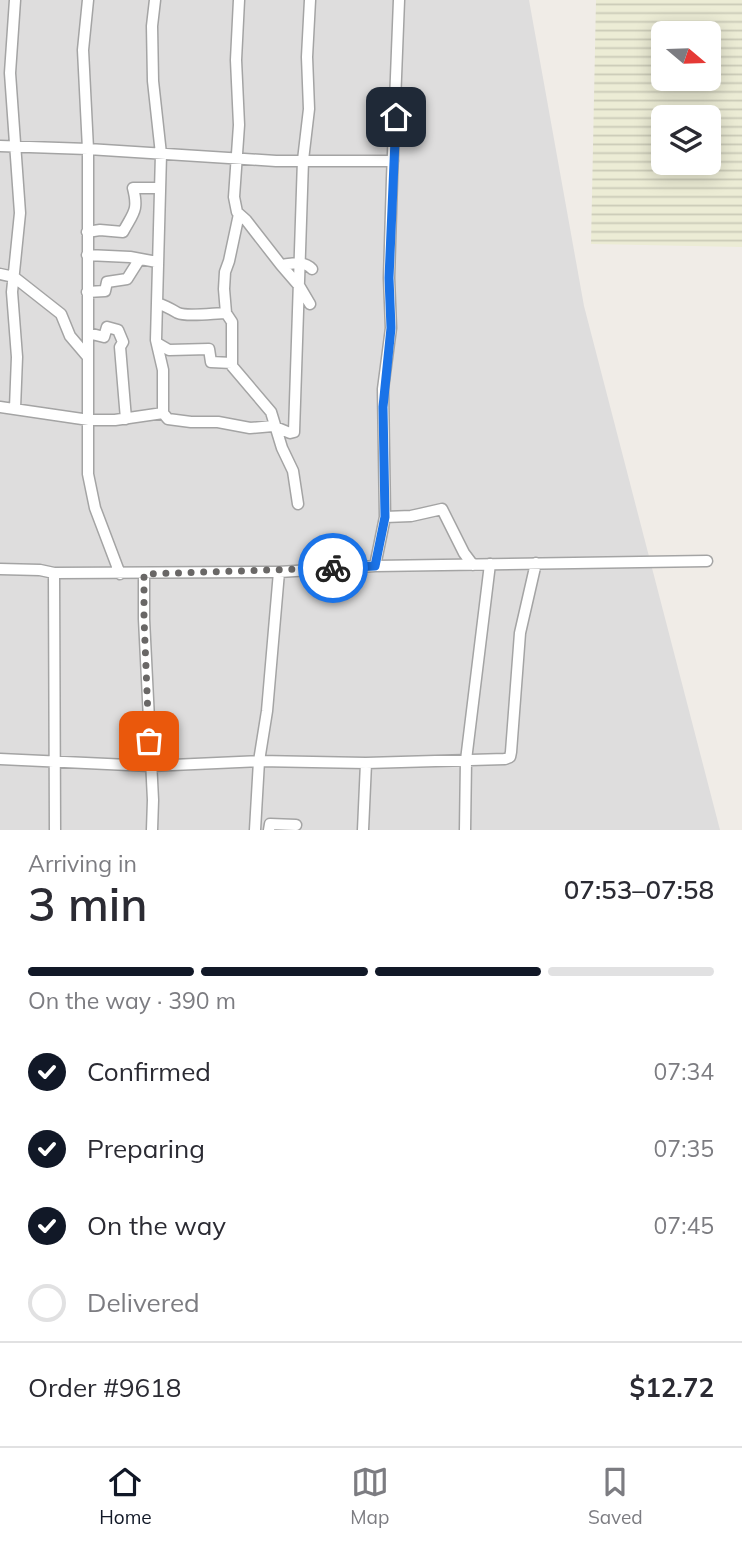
<!DOCTYPE html>
<html lang="en">
<head>
<meta charset="utf-8">
<style>
	body { margin:0; font-family:Mulish,sans-serif; background:#f2f2f3; color:#2b2b33; height:100vh; display:flex; flex-direction:column; font-size:26px; white-space:nowrap }
	* { box-sizing:border-box; margin:0 }
	p { font-size:23px; color:#7c7c81 }
	.icon { flex:none; width:38px; height:38px; fill:none; stroke:currentColor; stroke-width:2; stroke-linecap:round; stroke-linejoin:round }
	.map { position:relative; height:830px; overflow:hidden }
	.panel { display:flex; flex-direction:column; background:#fff; flex:1 }
	.panel>* { flex:none }
	.needle { width:46px; rotate:109deg }
	.controls { position:absolute; left:651px; top:21px; display:grid; gap:14px }
	.controls a { display:grid; place-items:center; width:70px; height:70px; border-radius:10px; background:#fff; box-shadow:0 4px 18px #0003; font-size:35px }
	.pin { position:absolute; display:grid; place-items:center; width:60px; height:60px; color:#fff; margin:-30px; border-radius:14px; box-shadow:0 4px 10px #0006 }
	.courier { position:absolute; display:grid; place-items:center; width:70px; height:70px; margin:-35px; border:5px solid #1a73e8; border-radius:50%; background:#fff; color:#222; box-shadow:0 2px 9px #0007 }
	.head em { font-style:normal; font-weight:600 }
	.head div { display:flex; flex-direction:column-reverse }
	.head { display:flex; align-items:center; justify-content:space-between; height:119px; padding:0 28px }
	h1 { font-size:46px; font-weight:600; line-height:52px }
	.bar { display:grid; grid-template-columns:repeat(4,1fr); gap:10px 7px; align-content:center; height:84px; padding:0 28px }
	.bar i { height:9px; border-radius:5px; background:#e1e1e2 }
	.bar .selected { background:#111827 }
	.bar p { grid-column:span 4 }
	.line { display:flex; align-items:center; gap:18px; padding:0 28px; border-top:2px solid #e1e1e2 }
	.line div { flex:1 }
	ol { padding:0 28px; list-style:none }
	li { display:flex; align-items:center; gap:21px; height:77px }
	li p { margin-inline-start:auto }
	li .icon { padding:7px; border-radius:50%; background:#111827; color:#fff; stroke-width:4 }
	li:last-child { color:#7c7c81 }
	li i { width:38px; height:38px; border:4px solid #e1e1e2; border-radius:50% }
	.dock { display:flex; justify-content:space-around; align-items:center; height:98px; border-top:2px solid #e1e1e2; background:#fff; font-size:19px; color:#7c7c81 }
	.dock a { display:grid; justify-items:center; gap:4px }
	.dock .selected { color:#111827 }
	.map>svg:first-child { display:block }
	.residential { fill:#dedddd }
	.farmland { fill:url(#farmland-rules); fill-rule:evenodd }
	.lines { fill:none; stroke-linecap:round; stroke-linejoin:round }
	.minor-casing { stroke:#a4a4a4; stroke-width:13 }
	.minor { stroke:#fff; stroke-width:10 }
	.done { stroke:#696766; stroke-width:7; stroke-dasharray:0 12.6 }
	.route { stroke:#1a73e8; stroke-width:9 }
</style>
</head>
<body>
<div class="map">
<svg width="742" height="830" viewBox="0 0 742 830">
	<defs>
		<pattern id="farmland-rules" width="6" height="5" patternUnits="userSpaceOnUse" patternTransform="scale(1.75)"><rect width="6" height="5" fill="#ececd5"/><path d="M0 2.5h6" fill="none" stroke="#cacab7"/></pattern>
	</defs>
	<rect width="100%" height="100%" fill="#f0ece7"/>
	<!-- residential -->
	<path class="residential" d="M 0,0 L 529,0 L 584,306 L 720,830 L 0,830 Z"/>
	<!-- farmland -->
	<path class="farmland" d="M 596,0 L 742,0 L 742,247 L 591,244 ZM 663,33 L 709,33 L 709,79 L 663,79 ZM 663,117 L 709,117 L 709,163 L 663,163 Z"/>
	<g class="lines">
		<defs>
			<path id="minor" d="M 15,0 L 10,73 L 20,213 L 12,292 L 17,357 L 15,408
				M 88,0 L 83,50 L 88,149 L 88,474 L 95,508 L 120,574
				M 155,0 L 152,26 L 153,81 L 161,154 L 156,340 L 163,370 L 163,413
				M 239,0 L 236,60 L 239,125 L 234,197 L 237,212 L 246,220 L 281,265 C 291,264 304,260 312,269
				M 0,146 L 88,149 L 276,161 L 393,161
				M 239,214 L 229,261 L 225,272 L 224,289 L 226,313 L 232,322 L 232,366 L 271,412 L 282,448 L 293,471 L 298,504
				M 87,232 L 100,230 L 123,232 C 133,213 139,211 133,188 L 160,188
				M 87,255 L 130,257 L 157,262
				M 281,265 L 300,287 L 310,304
				M 0,274 L 14,277 L 61,314 L 70,336 L 87,356
				M 87,292 L 105,291 L 107,282 L 127,279 L 139,260
				M 157,303 C 166,306 171,309 178,313 C 187,317 215,313 226,313
				M 88,333 L 104,337 L 107,327 L 118,330 L 123,342 L 120,347 L 126,419
				M 157,343 L 169,350 L 209,349 L 211,362 L 232,363
				M 0,407 L 89,420 L 115,420 L 163,413 L 168,419 L 191,422 L 218,422 L 250,428 L 273,426 L 290,433 L 294,432 L 303,160 L 309,109 L 307,57 L 310,0
				M 385,517 L 411,516 L 442,509 L 464,553 L 473,565
				M 375,566 L 385,517 L 383,389 L 391,328 L 389,278 L 392,179 L 399,0
				M 0,569 L 40,570 L 54,573 L 279,572 L 375,566 L 707,561
				M 54,573 L 55,830
				M 144,574 L 144,619 L 153,800 L 152,830
				M 0,759 L 150,766 L 259,761 L 366,763 L 505,759 L 510,757 L 511,752 L 520,633 L 536,563
				M 255,830 L 259,761 L 267,711 L 279,572
				M 269,830 L 270,824 L 296,825
				M 363,830 L 366,763
				M 465,830 L 466,760 L 490,564"/>
		</defs>
		<!-- minor casing -->
		<use href="#minor" class="minor-casing"/>
		<!-- minor -->
		<use href="#minor" class="minor"/>
	</g>
	<g class="lines">
		<!-- done -->
		<path class="done" d="M 149,741 L 144,618 L 144,574 L 333,568"/>
		<!-- route -->
		<path class="route" d="M 333,568 L 375,566 L 385,517 L 383,407 L 391,328 L 389,278 L 396,117"/>
	</g>
</svg>
<div class="controls">
<a><svg class="needle" viewBox="-14 -14 28 28"><path d="M0-13l5 13h-10z" fill="#e53935"/><path d="M0 13l5-13h-10z" fill="#7c7c81"/></svg></a>
<a><svg class="icon" aria-label="layers" viewBox="0 0 24 24"><path d="M12 4l9 5-9 5-9-5zM3 14l9 5 9-5"/></svg></a>
</div>
<div class="pin" style="left:149px;top:741px;background:#ea580c"><svg class="icon" aria-label="bag" viewBox="0 0 24 24"><path d="M5 8h14l-1 12H6zM9 8a3 3 0 0 1 6 0"/></svg></div>
<div class="pin" style="left:396px;top:117px;background:#1f2937"><svg class="icon" aria-label="home" viewBox="0 0 24 24"><path d="M3 11l9-7 9 7M6 9v11h12V9"/></svg></div>
<div class="courier" style="left:333px;top:568px"><svg class="icon" aria-label="bike" viewBox="0 0 24 24"><circle cx="6" cy="16" r="4"/><circle cx="18" cy="16" r="4"/><path d="M6 16l4-8h5l3 8M10 8l3 8H6M13 5h3"/></svg></div>
</div>
<section class="panel">
<div class="head"><div><h1>3 min</h1><p>Arriving in</p></div><em>07:53–07:58</em></div>
<div class="bar"><i class="selected"></i><i class="selected"></i><i class="selected"></i><i></i><p>On the way · 390 m</p></div>
<ol>
<li><svg class="icon" aria-label="check" viewBox="0 0 24 24"><path d="M5 12l5 5 9-10"/></svg>Confirmed<p>07:34</p></li>
<li><svg class="icon" aria-label="check" viewBox="0 0 24 24"><path d="M5 12l5 5 9-10"/></svg>Preparing<p>07:35</p></li>
<li><svg class="icon" aria-label="check" viewBox="0 0 24 24"><path d="M5 12l5 5 9-10"/></svg>On the way<p>07:45</p></li>
<li><i></i>Delivered</li>
</ol>
<div class="line" style="height:91px"><div>Order #9618</div><b>$12.72</b></div>
</section>
<nav class="dock">
<a class="selected"><svg class="icon" aria-label="home" viewBox="0 0 24 24"><path d="M3 11l9-7 9 7M6 9v11h12V9"/></svg>Home</a>
<a><svg class="icon" aria-label="map" viewBox="0 0 24 24"><path d="M3 6l6-2 6 2 6-2v14l-6 2-6-2-6 2zM9 4v14M15 6v14"/></svg>Map</a>
<a><svg class="icon" aria-label="saved" viewBox="0 0 24 24"><path d="M7 4h10v16l-5-4-5 4z"/></svg>Saved</a>
</nav>
</body>
</html>
